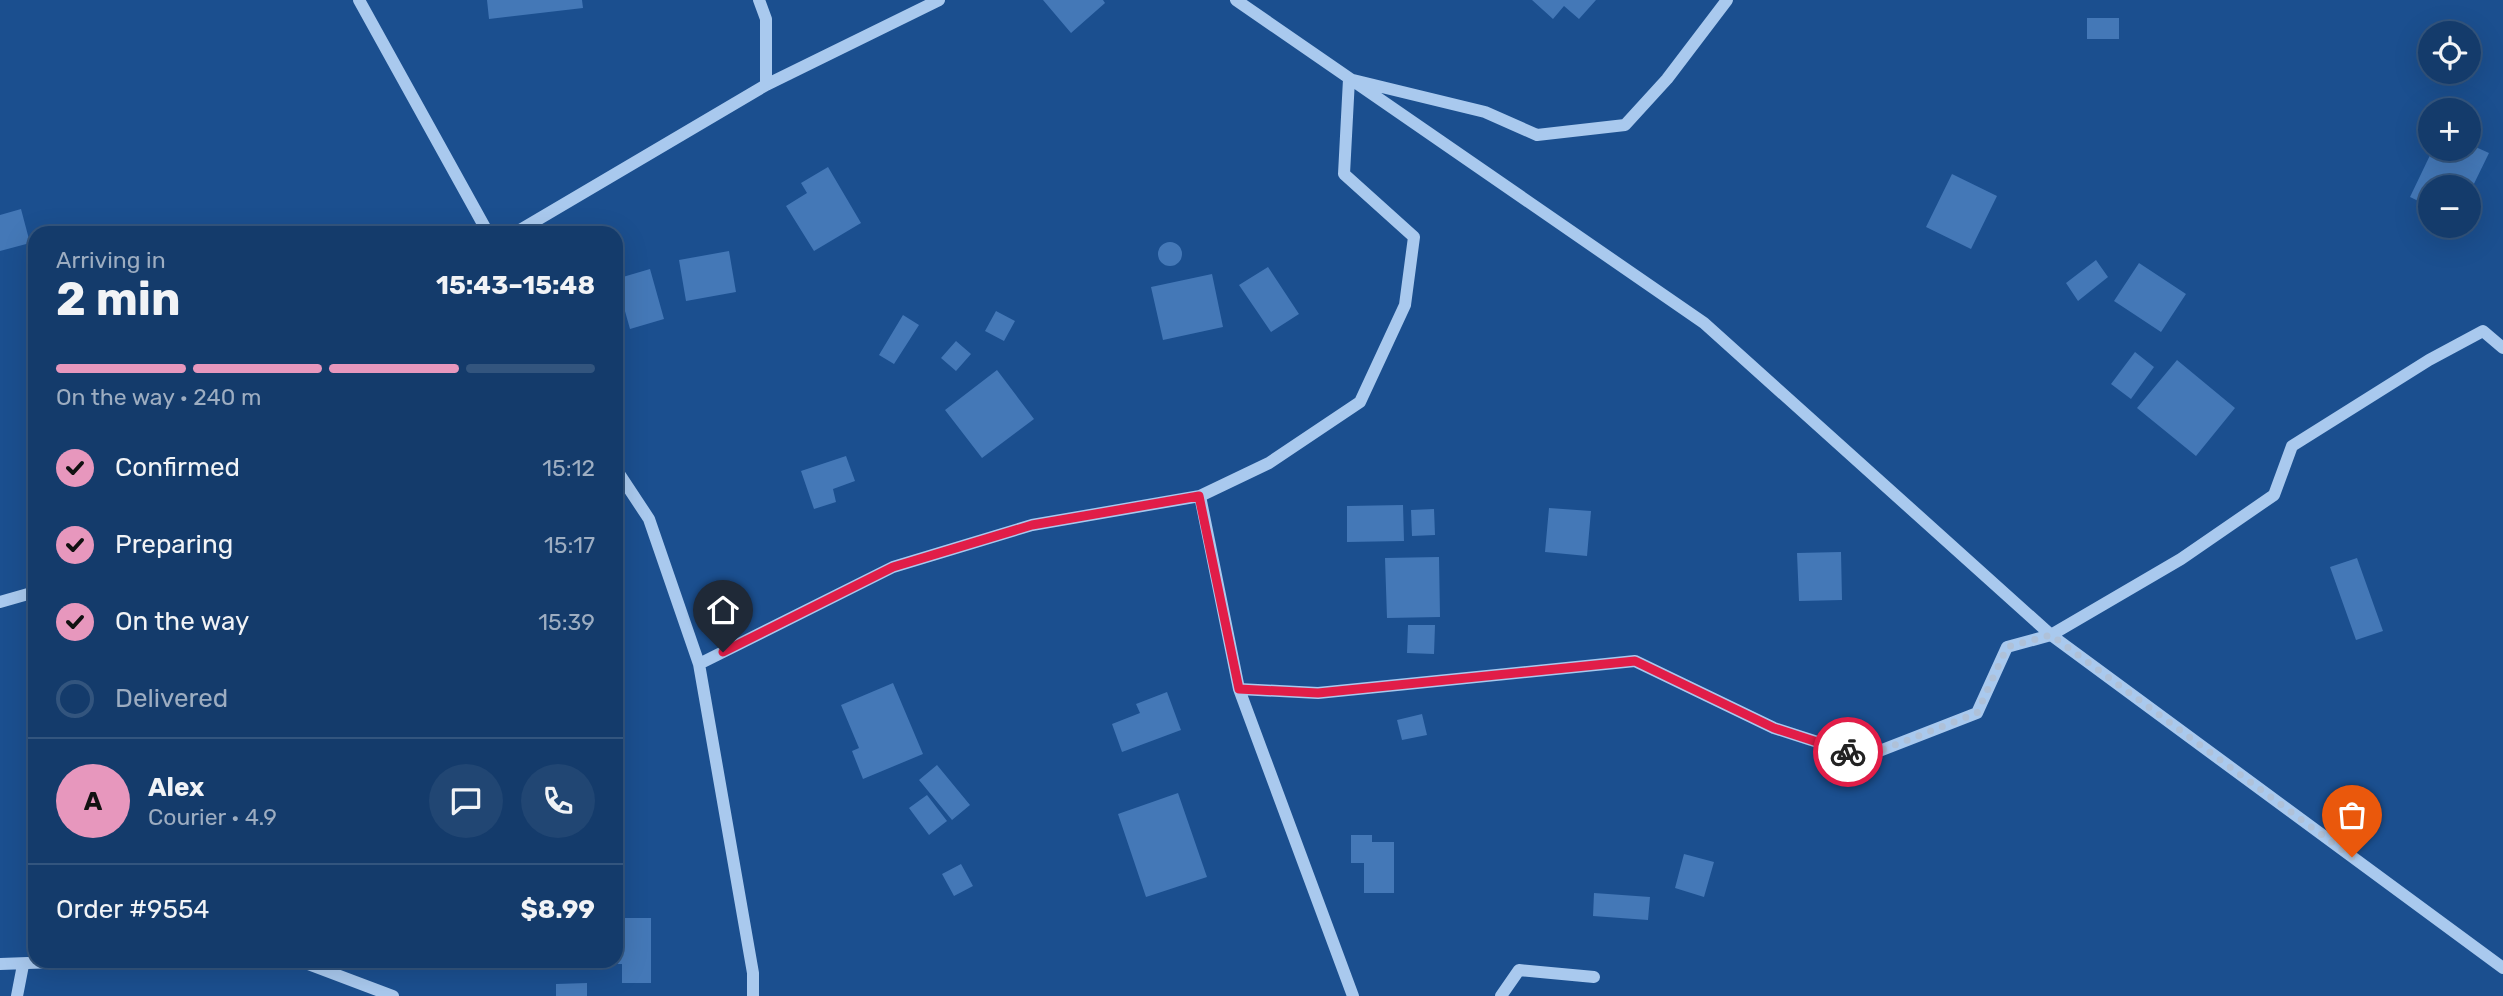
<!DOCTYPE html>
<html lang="en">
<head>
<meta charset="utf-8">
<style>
	body { margin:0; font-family:Rubik,sans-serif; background:#214673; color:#f1f3f6; height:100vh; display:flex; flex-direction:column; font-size:26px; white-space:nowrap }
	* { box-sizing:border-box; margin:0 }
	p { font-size:23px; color:#9dadc1 }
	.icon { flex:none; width:38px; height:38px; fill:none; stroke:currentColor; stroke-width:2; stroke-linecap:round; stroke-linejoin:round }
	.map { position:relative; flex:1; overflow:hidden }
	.side { position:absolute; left:28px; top:226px; width:595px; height:742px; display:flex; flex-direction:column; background:#143b6b; border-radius:21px; box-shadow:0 7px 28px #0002,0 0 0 2px #33557e }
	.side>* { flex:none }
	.tools { position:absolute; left:2418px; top:21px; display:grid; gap:14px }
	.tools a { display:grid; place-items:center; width:63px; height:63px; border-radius:50%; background:#143b6b; box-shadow:0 7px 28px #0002,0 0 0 2px #33557e; font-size:35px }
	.pin { position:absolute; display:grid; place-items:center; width:60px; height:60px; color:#fff; margin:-72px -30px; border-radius:50% 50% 50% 0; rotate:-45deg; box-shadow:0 0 7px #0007 }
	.pin .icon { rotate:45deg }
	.courier { position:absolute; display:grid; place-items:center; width:70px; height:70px; margin:-35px; border:5px solid #e11d48; border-radius:50%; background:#fff; color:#222; box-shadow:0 2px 9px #0007 }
	.overview em { font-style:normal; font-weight:700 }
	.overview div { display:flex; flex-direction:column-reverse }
	.overview { display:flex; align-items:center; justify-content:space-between; height:119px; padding:0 28px }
	h1 { font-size:46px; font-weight:700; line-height:52px }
	.bar { display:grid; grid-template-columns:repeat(4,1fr); gap:10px 7px; align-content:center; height:84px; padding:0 28px }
	.bar i { height:9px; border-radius:5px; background:#33557e }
	.bar .on { background:#e797bd }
	.bar p { grid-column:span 4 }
	.line { display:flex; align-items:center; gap:18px; padding:0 28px; border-top:2px solid #33557e }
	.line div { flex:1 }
	.round { display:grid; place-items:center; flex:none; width:74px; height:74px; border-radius:37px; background:#214673 }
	ol { padding:0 28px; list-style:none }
	li { display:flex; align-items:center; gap:21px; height:77px }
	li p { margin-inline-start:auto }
	li .icon { padding:7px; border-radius:50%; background:#e797bd; color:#111; stroke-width:4 }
	li:last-child { color:#9dadc1 }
	li i { width:38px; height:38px; border:4px solid #33557e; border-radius:50% }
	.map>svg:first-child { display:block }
	.building { fill:#4478b7 }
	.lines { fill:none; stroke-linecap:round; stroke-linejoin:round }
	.minor { stroke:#a9c9ee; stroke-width:12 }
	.done { stroke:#afc1d8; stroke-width:7; stroke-dasharray:0 12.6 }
	.route { stroke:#e11d48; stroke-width:9 }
</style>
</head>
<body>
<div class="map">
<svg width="2503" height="996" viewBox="0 0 2503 996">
	<rect width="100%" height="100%" fill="#1b4f8f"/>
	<!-- building -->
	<path class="building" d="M 487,0 L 582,0 L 583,8 L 489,19 Z
		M 1043,0 L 1103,0 L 1105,3 L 1071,33 Z
		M 1532,0 L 1596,0 L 1579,19 L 1564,6 L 1553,19 Z
		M 2087,18 L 2119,18 L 2119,39 L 2087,39 Z
		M 2469,144 L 2489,153 L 2469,194 L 2469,187 L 2431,187 L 2431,207 L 2410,197 L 2433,149 L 2469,149 Z
		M 828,167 L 861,223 L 814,251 L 786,206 L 807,193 L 801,183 Z
		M 1952,174 L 1997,196 L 1971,249 L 1926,227 Z
		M 21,209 L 30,243 L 0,251 L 0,215 Z
		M1158 254a12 12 0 1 1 24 0a12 12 0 1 1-24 0Z
		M 729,251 L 736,292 L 686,301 L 679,260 Z
		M 2096,260 L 2108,277 L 2078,301 L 2066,283 Z
		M 2139,263 L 2186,294 L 2161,332 L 2114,301 Z
		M 1268,267 L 1299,314 L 1271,332 L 1239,285 Z
		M 650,269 L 664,319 L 630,329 L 616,279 Z
		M 1212,274 L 1223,327 L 1163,340 L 1151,287 Z
		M 996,311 L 1015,321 L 1004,341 L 985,331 Z
		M 903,315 L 919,325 L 894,364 L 879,355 Z
		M 956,341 L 971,354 L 956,371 L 941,358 Z
		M 2135,352 L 2154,367 L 2131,399 L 2111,384 Z
		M 2177,360 L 2235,408 L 2196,456 L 2137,408 Z
		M 997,370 L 1034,419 L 982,458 L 945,410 Z
		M 846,456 L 855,481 L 833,489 L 836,502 L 814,509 L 801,471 Z
		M 1403,505 L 1404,541 L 1347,542 L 1347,506 Z
		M 1549,508 L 1591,511 L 1587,556 L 1545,552 Z
		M 1434,509 L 1435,535 L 1412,536 L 1411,510 Z
		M 1841,552 L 1842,600 L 1799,601 L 1797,553 Z
		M 1439,557 L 1440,617 L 1387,618 L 1385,558 Z
		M 2357,558 L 2383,631 L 2356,640 L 2330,567 Z
		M 1408,625 L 1435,625 L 1434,654 L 1407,653 Z
		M 893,683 L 923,754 L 863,779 L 852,751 L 859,748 L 841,705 Z
		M 1167,692 L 1181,730 L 1122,752 L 1112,724 L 1140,713 L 1136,704 Z
		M 1422,714 L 1427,735 L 1402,740 L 1397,720 Z
		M 937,765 L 970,805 L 952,820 L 919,780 Z
		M 1178,793 L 1207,877 L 1146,897 L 1118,814 Z
		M 927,795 L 947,821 L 929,835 L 909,808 Z
		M 1351,835 L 1372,835 L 1372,842 L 1394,842 L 1394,893 L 1364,893 L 1364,863 L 1351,863 Z
		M 1684,854 L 1714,862 L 1704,897 L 1675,888 Z
		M 961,864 L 973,886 L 954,896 L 942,874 Z
		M 1594,893 L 1650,897 L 1648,920 L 1593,916 Z
		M 618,918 L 651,918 L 651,983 L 622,983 L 622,964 L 605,964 L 605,961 L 616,961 Z
		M 587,983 L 587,996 L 556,996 L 556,984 Z"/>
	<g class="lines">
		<!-- minor -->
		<path class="minor" d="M 359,0 L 488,233
			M 1236,0 L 1704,323 L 2051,635 L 2503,968
			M 766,85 L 939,0
			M 515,233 L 766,85 L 766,19 L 759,0
			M 616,469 L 649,519 L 699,664 L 753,973 L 753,996
			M 1200,496 L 1239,689 L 1353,996
			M 0,602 L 35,592
			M 699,664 L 893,567 L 1032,525 L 1200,496 L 1269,463 L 1360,402 L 1405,305 L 1414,237 L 1344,174 L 1349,79 L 1485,112 L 1537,135 L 1625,125 L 1667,79 L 1727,0
			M 1239,689 L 1318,693 L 1635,661 L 1774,728 L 1864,757 L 1977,713 L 2007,647 L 2051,635 L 2181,559 L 2274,495 L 2292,446 L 2429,360 L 2483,331 L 2503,348
			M 300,961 L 393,996
			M 0,964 L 83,961
			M 17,996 L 23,965
			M 1501,996 L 1519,970 L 1594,977"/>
	</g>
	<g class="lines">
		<!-- done -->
		<path class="done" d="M 1848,752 L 1864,757 L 1977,713 L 2007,647 L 2051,635 L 2352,857"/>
		<!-- route -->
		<path class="route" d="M 723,652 L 893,567 L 1032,525 L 1199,496 L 1239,689 L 1318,693 L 1635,661 L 1774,728 L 1848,752"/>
	</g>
</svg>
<div class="tools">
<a><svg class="icon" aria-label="locate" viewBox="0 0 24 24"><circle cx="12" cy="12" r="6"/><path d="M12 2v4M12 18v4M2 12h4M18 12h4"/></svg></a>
<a>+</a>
<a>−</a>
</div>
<div class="pin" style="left:2352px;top:857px;background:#ea580c"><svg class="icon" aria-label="bag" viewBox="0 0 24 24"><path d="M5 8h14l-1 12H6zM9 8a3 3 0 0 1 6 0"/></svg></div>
<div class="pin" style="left:723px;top:652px;background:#1f2937"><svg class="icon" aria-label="home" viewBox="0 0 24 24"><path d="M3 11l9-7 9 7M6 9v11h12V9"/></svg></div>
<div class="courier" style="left:1848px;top:752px"><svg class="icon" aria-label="bike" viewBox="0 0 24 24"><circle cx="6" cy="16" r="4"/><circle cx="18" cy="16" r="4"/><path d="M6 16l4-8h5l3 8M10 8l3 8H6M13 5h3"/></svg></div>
<section class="side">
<div class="overview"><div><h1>2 min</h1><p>Arriving in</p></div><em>15:43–15:48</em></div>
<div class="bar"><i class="on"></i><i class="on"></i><i class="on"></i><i></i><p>On the way · 240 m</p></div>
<ol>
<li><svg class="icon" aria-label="check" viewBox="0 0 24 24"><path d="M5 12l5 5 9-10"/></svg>Confirmed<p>15:12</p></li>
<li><svg class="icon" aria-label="check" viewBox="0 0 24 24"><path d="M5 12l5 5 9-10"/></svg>Preparing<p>15:17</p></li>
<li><svg class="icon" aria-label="check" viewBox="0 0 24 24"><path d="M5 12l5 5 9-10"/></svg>On the way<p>15:39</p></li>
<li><i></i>Delivered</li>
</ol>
<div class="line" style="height:126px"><b class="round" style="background:#e797bd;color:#111">A</b><div><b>Alex</b><p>Courier · 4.9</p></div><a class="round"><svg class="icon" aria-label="chat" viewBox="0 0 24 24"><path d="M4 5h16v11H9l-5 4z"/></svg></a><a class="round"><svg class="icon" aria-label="phone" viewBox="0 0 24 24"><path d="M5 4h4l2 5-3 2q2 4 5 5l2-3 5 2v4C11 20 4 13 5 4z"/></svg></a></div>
<div class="line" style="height:91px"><div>Order #9554</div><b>$8.99</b></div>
</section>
</div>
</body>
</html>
